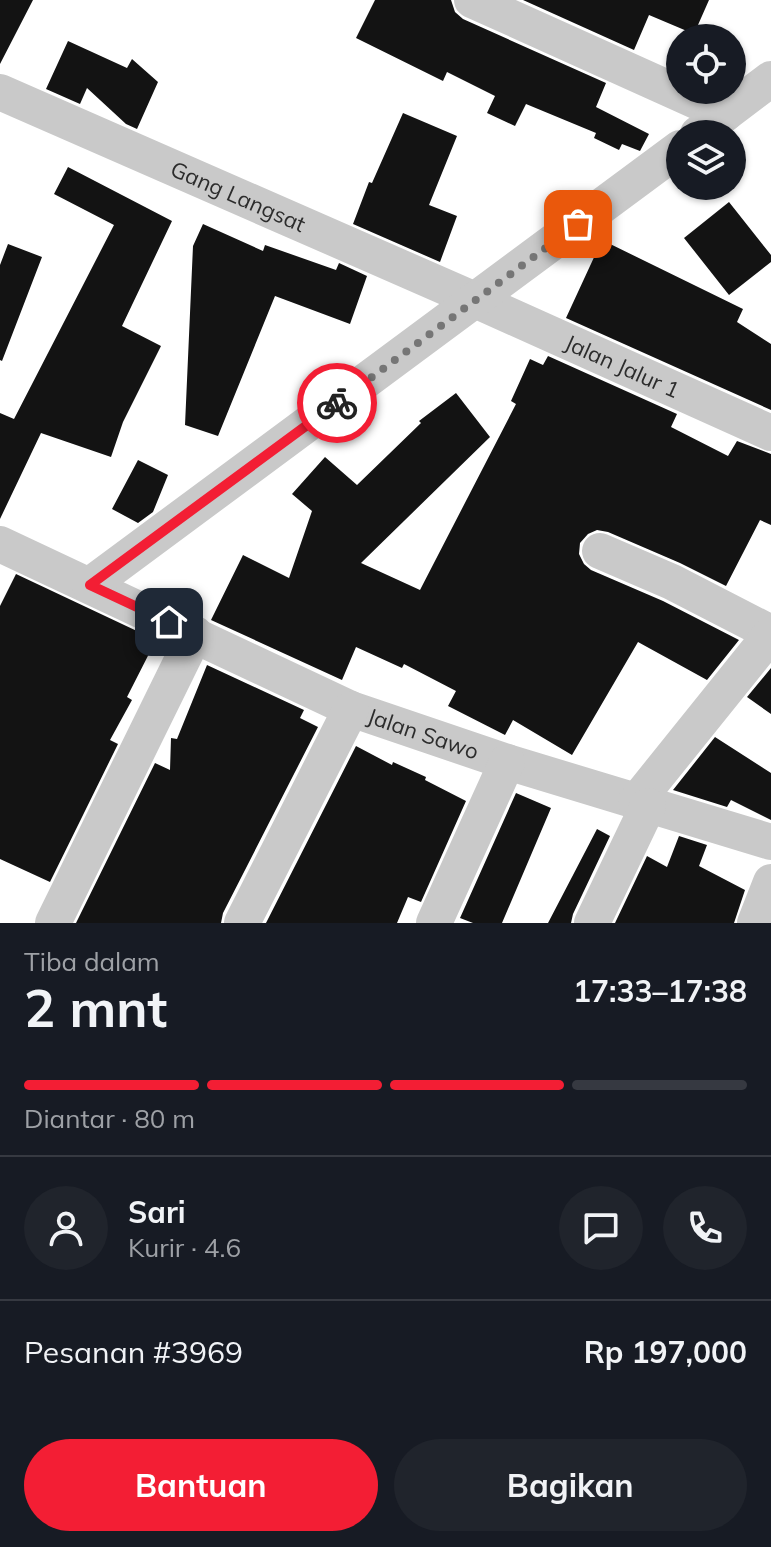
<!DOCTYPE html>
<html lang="id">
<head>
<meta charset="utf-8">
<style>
	body { margin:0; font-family:Mulish,sans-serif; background:#20242c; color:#f1f3f6; height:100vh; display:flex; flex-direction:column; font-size:30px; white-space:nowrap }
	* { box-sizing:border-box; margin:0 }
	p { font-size:26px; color:#9ea1a6 }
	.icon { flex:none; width:44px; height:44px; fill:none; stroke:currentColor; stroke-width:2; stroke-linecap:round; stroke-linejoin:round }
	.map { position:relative; height:923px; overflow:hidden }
	.details { display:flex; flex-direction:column; background:#171b24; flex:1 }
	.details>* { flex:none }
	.fabs { position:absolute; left:666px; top:24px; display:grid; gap:16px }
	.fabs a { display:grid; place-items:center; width:80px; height:80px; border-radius:50%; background:#171b24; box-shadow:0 2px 6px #0004; font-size:40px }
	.pin { position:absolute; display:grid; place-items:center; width:68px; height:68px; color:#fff; margin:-34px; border-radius:16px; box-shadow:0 4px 12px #0006 }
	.courier { position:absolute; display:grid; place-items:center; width:80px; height:80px; margin:-40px; border:6px solid #f31e34; border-radius:50%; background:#fff; color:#222; box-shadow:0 2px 10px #0007 }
	.summary em { font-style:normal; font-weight:700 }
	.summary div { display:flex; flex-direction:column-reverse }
	.summary { display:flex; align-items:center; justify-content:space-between; height:136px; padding:0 24px }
	h1 { font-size:52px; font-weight:700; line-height:60px }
	.bar { display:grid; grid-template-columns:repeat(4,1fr); gap:12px 8px; align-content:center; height:96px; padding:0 24px }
	.bar i { height:10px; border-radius:6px; background:#363941 }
	.bar .on { background:#f31e34 }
	.bar p { grid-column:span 4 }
	.line { display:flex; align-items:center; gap:20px; padding:0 24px; border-top:2px solid #363941 }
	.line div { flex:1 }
	.round { display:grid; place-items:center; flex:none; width:84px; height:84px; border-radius:42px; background:#20242c }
	.button { display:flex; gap:16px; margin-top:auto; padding:16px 24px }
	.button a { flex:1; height:92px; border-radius:48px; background:#f31e34; color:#fff; font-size:32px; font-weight:700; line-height:92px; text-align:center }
	.button a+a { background:#20242c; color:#f1f3f6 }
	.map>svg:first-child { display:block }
	.building { fill:#131313 }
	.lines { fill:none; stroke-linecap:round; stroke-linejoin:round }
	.street { stroke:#c9c9c9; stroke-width:36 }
	.done { stroke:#767676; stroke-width:8; stroke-dasharray:0 14.4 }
	.route { stroke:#f31e34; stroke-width:10 }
	.labels { text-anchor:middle; stroke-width:8; stroke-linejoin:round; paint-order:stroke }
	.street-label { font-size:22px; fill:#2c2c2c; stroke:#fff }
</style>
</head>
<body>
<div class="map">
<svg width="771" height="923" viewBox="0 0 771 923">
	<rect width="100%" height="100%" fill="#fff"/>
	<!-- building -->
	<path class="building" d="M 0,0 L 33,0 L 0,64 Z
		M 375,0 L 451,0 L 455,12 L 463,19 L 606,83 L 596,107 L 649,134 L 640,151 L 622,144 L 619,150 L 594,138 L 596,133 L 526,104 L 515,126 L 487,113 L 495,96 L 447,72 L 443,81 L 356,38 Z
		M 523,0 L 709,0 L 694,34 L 649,15 L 634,50 Z
		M 68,41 L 127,68 L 132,59 L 158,82 L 137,129 L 126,124 L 87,88 L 80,104 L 46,89 Z
		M 403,113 L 457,136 L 429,205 L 457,216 L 440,262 L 353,224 L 369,182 L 372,183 Z
		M 68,167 L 172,221 L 122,326 L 161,346 L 123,422 L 111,457 L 41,433 L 0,519 L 0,413 L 14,419 L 114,225 L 54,194 Z
		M 729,202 L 771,255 L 771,262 L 729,295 L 684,238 Z
		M 203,224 L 263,251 L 265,245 L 336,270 L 339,263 L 367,276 L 350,324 L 275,296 L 218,436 L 185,425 L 193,246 Z
		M 602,240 L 743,309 L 737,322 L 771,344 L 771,410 L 566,318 Z
		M 8,244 L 42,257 L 2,361 L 0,360 L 0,265 Z
		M 548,356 L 677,414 L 671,427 L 728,456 L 737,441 L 771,454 L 771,525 L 760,520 L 726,586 L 680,563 L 608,532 L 597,530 L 588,534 L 580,543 L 579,554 L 584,564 L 591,570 L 663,601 L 739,640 L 707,680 L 638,642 L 572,755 L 513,720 L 505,735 L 448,706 L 456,691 L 404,664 L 402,668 L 356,647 L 342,680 L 211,620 L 243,555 L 289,578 L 312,511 L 292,494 L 325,457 L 357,485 L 421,423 L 419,421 L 456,393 L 490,437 L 361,563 L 420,590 L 516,404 L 511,401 L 530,359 L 543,365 Z
		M 138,460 L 168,475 L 153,512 L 138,523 L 112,509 Z
		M 16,574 L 156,640 L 127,697 L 132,700 L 110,740 L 118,744 L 50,882 L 0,859 L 0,606 Z
		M 207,665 L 304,710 L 300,718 L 318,727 L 223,913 L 221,923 L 76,923 L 155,763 L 170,770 L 171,738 L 177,739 Z
		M 771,668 L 771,714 L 747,697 Z
		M 715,737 L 771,773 L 771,820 L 731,800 L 727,807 L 673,790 Z
		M 356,746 L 392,765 L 393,762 L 426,777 L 425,780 L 466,801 L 421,902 L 408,897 L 397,923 L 266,923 Z
		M 516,793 L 551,808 L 502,923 L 473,923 L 460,918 Z
		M 597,829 L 610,836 L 573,914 L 571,923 L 548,923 Z
		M 679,836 L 707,845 L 699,866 L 745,890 L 734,923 L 615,923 L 647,856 L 667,867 Z"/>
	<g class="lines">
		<!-- street -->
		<g class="street">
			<path d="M 472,0 L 725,114"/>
			<path id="s1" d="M 0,92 L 475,300 L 771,433"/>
			<path d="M 698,134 L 771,79"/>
			<path id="s2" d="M 0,544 L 351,709 L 507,762 L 771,842"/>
			<path d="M 600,551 L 672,582 L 771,633"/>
			<path d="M 90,585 L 680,148"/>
			<path d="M 636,802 L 771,634"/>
			<path d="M 53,923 L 195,634"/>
			<path d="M 242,923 L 351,709"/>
			<path d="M 434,923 L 507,762"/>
			<path d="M 592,923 L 648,806"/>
			<path d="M 755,923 L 771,882"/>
		</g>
	</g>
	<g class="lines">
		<!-- done -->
		<path class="done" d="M 337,403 L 578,224"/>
		<!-- route -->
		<path class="route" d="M 169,622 L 90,585 L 337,403"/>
	</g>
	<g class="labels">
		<!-- street labels -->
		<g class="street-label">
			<text dy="8" stroke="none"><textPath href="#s1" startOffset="260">Gang Langsat</textPath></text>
			<text dy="8" stroke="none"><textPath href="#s1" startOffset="680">Jalan Jalur 1</textPath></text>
			<text dy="8" stroke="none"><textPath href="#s2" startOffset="464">Jalan Sawo</textPath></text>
		</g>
	</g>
</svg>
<div class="fabs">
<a><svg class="icon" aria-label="locate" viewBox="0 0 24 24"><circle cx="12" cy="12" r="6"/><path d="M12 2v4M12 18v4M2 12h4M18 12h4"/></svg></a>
<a><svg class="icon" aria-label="layers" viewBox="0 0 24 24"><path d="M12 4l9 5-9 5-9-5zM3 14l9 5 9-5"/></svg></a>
</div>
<div class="pin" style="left:578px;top:224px;background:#ea580c"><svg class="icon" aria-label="bag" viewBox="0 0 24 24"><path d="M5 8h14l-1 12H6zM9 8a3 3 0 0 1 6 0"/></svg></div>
<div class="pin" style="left:169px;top:622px;background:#1f2937"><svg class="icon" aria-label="home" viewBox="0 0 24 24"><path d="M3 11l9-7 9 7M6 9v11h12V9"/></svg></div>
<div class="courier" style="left:337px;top:403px"><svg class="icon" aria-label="bike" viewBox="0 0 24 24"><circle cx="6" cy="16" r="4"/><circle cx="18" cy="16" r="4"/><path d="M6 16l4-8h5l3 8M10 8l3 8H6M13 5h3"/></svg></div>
</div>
<section class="details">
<div class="summary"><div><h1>2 mnt</h1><p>Tiba dalam</p></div><em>17:33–17:38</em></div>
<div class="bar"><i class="on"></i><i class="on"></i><i class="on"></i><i></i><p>Diantar · 80 m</p></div>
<div class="line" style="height:144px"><a class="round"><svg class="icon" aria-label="person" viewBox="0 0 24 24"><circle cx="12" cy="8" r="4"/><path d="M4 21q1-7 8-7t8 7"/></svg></a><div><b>Sari</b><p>Kurir · 4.6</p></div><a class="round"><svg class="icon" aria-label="chat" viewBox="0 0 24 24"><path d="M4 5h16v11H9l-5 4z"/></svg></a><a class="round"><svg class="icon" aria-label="phone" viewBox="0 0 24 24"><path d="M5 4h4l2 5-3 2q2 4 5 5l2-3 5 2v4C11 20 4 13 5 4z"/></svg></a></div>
<div class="line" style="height:104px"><div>Pesanan #3969</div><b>Rp 197,000</b></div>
<div class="button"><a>Bantuan</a><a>Bagikan</a></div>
</section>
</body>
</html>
